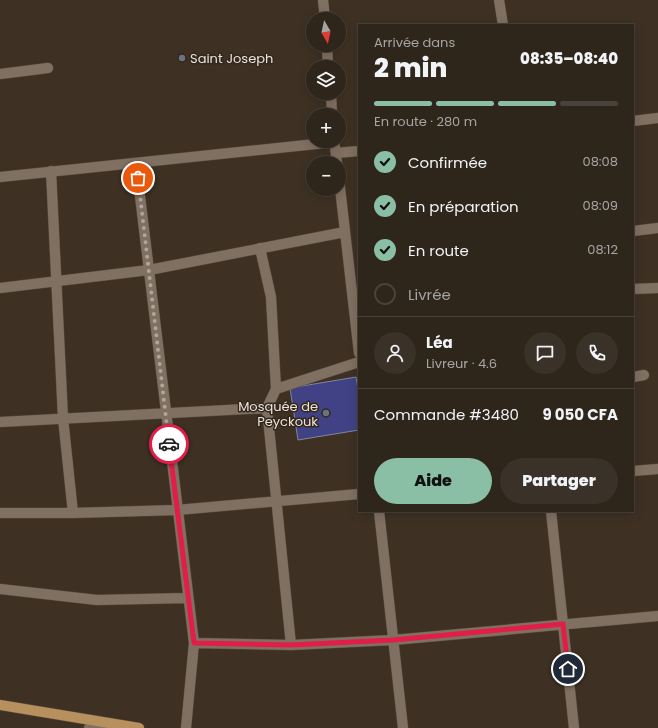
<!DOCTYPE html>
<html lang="fr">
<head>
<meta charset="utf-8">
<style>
	body { margin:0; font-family:Poppins,sans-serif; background:#3a3128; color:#f1f3f6; height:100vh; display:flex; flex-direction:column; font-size:15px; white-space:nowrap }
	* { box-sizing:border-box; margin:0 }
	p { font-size:13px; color:#a7a5a3 }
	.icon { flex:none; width:22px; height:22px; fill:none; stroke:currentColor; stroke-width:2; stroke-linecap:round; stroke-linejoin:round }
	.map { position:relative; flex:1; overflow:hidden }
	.drawer { position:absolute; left:358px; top:24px; width:276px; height:488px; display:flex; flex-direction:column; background:#2e251b; border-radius:0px; box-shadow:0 2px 10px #0003,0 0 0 1px #49423a }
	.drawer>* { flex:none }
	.needle { width:26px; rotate:171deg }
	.fabs { position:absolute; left:306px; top:12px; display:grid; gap:8px }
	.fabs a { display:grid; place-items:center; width:40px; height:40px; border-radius:50%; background:#2e251b; box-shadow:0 2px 10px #0003,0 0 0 1px #49423a; font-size:20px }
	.pin { position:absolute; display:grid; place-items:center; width:34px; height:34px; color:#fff; margin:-17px; border:2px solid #fff; border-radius:50%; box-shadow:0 1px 4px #0007 }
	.courier { position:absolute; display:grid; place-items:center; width:40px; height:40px; margin:-20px; border:3px solid #e11d48; border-radius:50%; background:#fff; color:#222; box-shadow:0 1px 5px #0007 }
	.headline em { font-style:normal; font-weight:800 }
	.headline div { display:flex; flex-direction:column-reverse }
	.headline { display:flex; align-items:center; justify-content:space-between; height:68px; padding:0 16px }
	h1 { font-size:26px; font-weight:800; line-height:30px }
	.bar { display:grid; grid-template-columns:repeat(4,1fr); gap:6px 4px; align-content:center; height:48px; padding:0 16px }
	.bar i { height:5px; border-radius:3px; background:#49423a }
	.bar .current { background:#8abfa5 }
	.bar p { grid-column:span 4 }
	.line { display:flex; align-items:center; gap:10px; padding:0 16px; border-top:1px solid #49423a }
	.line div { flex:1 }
	.round { display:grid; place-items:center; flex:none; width:42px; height:42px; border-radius:21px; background:#3a3128 }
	ol { padding:0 16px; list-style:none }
	li { display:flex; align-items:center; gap:12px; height:44px }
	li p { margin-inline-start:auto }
	li .icon { padding:4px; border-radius:50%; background:#8abfa5; color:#111; stroke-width:4 }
	li:last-child { color:#a7a5a3 }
	li i { width:22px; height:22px; border:2px solid #49423a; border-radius:50% }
	.primary-button { display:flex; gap:8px; margin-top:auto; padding:8px 16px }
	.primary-button a { flex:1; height:46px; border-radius:24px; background:#8abfa5; color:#111; font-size:16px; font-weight:800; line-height:46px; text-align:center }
	.primary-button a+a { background:#3a3128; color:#f1f3f6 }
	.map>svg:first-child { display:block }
	.building { fill:#414285; stroke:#838699 }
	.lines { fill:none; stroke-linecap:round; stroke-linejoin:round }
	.street-casing { stroke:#594e43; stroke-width:11 }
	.primary-casing { stroke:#594e43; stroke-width:11 }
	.street { stroke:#807062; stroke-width:10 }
	.primary { stroke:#b7905d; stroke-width:10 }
	.done { stroke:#afa59b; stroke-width:4; stroke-dasharray:0 7.2 }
	.route { stroke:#e11d48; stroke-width:5 }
	.worship-dot { fill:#6b7280; stroke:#34271b; stroke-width:1.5 }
	.labels { text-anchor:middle; stroke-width:3; stroke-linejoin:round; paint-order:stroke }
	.poi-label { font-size:13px; fill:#ece3db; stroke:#34271b; text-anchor:start }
</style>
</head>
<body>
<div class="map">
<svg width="658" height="728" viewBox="0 0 658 728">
	<rect width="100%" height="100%" fill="#3e3124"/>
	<!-- building -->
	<path class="building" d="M 356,377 L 359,395 L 359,430 L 298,440 L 290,388 Z"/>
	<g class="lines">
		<defs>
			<path id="street" d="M 323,0 L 325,19
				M 499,0 L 503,25
				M 327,45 L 328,67
				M 0,74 L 48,68
				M 331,93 L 332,115
				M 633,121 L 658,118
				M 335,147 L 337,163
				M 336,153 L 359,151
				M 136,163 L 194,643 L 186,728
				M 51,171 L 63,418 L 73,513
				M 0,177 L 335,142
				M 339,179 L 359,353
				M 633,231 L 658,228
				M 260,248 L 271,297 L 276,389 L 267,408 L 291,645
				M 0,288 L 149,270 L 345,232
				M 633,289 L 658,288
				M 633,377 L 644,375
				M 276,389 L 359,362
				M 0,422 L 267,408
				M 633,471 L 658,469
				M 379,511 L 403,728
				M 551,511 L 574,728
				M 0,513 L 73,513 L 177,510 L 359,494
				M 0,589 L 97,600 L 187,598
				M 194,643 L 291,645 L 393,640 L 658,616
				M 89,728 L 113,725"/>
			<path id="primary" d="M 0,705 L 139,728"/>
		</defs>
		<!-- street casing -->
		<use href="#street" class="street-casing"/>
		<!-- primary casing -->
		<use href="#primary" class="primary-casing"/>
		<!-- street -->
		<use href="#street" class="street"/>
		<!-- primary -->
		<use href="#primary" class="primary"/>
	</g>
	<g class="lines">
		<!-- done -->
		<path class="done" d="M 138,178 L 169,444"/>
		<!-- route -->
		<path class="route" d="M 169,444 L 194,643 L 291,645 L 393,640 L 563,624 L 568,669"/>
	</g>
	<!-- markers -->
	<g class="worship-dot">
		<circle cx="182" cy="58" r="4"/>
		<circle cx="326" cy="413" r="4"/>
	</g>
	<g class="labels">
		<!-- poi labels -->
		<g class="poi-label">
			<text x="190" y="63">Saint Joseph</text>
			<text x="318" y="411" text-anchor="end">Mosquée de<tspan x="318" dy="15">Peyckouk</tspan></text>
		</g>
	</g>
</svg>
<div class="fabs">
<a><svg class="needle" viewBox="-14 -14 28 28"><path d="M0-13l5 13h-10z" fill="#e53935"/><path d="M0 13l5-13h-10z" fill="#a7a5a3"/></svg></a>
<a><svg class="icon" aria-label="layers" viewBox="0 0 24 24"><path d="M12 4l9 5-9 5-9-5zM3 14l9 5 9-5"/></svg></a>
<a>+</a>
<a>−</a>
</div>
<div class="pin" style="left:138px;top:178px;background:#ea580c"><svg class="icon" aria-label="bag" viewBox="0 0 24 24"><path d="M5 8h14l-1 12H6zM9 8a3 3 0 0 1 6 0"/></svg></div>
<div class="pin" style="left:568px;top:669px;background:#1f2937"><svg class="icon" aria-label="home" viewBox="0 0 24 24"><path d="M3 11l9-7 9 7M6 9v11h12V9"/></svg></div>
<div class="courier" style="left:169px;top:444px"><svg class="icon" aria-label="car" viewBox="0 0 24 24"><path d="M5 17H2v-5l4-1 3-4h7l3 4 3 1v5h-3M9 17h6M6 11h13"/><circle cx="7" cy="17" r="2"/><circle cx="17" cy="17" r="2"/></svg></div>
<section class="drawer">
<div class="headline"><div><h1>2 min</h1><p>Arrivée dans</p></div><em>08:35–08:40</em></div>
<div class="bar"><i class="current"></i><i class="current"></i><i class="current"></i><i></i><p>En route · 280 m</p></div>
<ol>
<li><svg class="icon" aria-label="check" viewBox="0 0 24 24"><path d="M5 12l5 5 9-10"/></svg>Confirmée<p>08:08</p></li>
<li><svg class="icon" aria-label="check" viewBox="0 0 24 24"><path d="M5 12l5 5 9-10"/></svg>En préparation<p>08:09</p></li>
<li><svg class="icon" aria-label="check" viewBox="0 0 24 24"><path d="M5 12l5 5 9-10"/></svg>En route<p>08:12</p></li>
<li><i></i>Livrée</li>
</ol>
<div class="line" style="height:72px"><a class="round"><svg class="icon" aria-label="person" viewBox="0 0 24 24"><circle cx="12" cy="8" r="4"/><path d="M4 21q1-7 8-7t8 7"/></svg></a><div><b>Léa</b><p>Livreur · 4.6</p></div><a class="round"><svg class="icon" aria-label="chat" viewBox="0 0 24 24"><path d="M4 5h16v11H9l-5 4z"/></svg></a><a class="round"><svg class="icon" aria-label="phone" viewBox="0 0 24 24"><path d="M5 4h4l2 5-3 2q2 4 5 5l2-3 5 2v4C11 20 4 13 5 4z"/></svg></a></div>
<div class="line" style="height:52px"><div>Commande #3480</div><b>9 050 CFA</b></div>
<div class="primary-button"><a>Aide</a><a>Partager</a></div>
</section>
</div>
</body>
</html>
